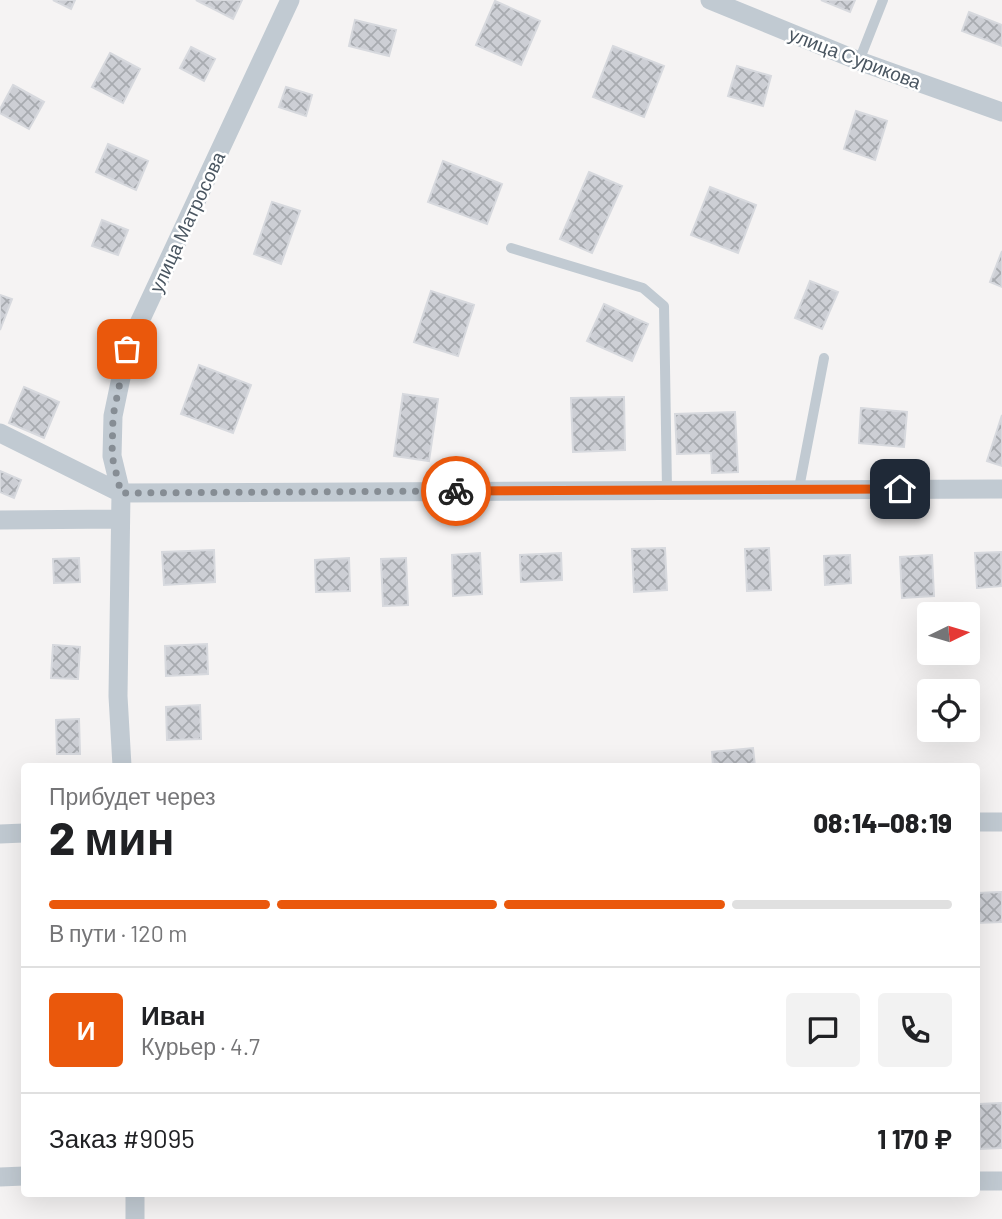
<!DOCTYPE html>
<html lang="ru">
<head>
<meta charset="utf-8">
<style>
	body { margin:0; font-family:Barlow,sans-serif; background:#f2f2f2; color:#202124; height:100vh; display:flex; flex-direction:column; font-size:26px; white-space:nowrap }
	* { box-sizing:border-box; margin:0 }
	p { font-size:23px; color:#757577 }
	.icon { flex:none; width:38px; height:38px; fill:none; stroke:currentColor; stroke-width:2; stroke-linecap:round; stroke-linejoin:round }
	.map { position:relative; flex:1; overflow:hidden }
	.drawer { position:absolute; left:21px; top:763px; width:959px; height:434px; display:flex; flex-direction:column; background:#fff; border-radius:7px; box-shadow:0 7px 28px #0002 }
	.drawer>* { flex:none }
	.needle { width:46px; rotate:85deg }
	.controls { position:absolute; left:917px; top:602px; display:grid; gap:14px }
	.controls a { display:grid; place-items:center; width:63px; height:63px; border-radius:7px; background:#fff; box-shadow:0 7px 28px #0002; font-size:35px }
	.pin { position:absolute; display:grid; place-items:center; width:60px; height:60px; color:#fff; margin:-30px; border-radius:14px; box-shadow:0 4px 10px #0006 }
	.courier { position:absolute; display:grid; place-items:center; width:70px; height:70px; margin:-35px; border:5px solid #ea580c; border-radius:50%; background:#fff; color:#222; box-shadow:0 2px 9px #0007 }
	.headline em { font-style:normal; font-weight:800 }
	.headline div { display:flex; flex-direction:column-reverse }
	.headline { display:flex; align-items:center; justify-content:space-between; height:119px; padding:0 28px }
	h1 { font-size:46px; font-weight:800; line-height:52px }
	.bar { display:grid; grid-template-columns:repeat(4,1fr); gap:10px 7px; align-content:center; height:84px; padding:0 28px }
	.bar i { height:9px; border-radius:5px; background:#e0e0e0 }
	.bar .selected { background:#ea580c }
	.bar p { grid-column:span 4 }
	.line { display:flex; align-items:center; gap:18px; padding:0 28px; border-top:2px solid #e0e0e0 }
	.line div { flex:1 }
	.round { display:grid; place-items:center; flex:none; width:74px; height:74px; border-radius:7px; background:#f2f2f2 }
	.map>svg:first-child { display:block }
	.building { fill:url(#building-cross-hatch); stroke:#d7d9de; stroke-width:2 }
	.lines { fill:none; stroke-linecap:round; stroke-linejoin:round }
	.lane { stroke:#c1cad2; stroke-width:10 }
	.street { stroke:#c1cad2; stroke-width:19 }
	.done { stroke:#868d94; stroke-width:7; stroke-dasharray:0 12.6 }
	.route { stroke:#ea580c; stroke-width:9 }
	.labels { text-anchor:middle; stroke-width:5; stroke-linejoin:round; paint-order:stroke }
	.street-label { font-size:19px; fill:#4a5661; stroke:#fff }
</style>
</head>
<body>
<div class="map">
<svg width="1002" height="1219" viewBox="0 0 1002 1219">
	<defs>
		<pattern id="building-cross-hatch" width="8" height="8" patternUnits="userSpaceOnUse" patternTransform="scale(1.75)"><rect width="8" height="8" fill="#cdcfd5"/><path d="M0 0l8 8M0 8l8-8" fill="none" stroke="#a8abb0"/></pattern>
	</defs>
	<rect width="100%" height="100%" fill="#f5f3f3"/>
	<!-- building -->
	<path class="building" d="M 53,0 L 75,0 L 71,9 Z
		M 196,0 L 242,0 L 233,19 Z
		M 821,0 L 855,0 L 850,12 Z
		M 495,1 L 540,21 L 521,65 L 476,45 Z
		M 969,12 L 1002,25 L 1002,46 L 962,31 Z
		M 355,20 L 396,30 L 389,56 L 349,46 Z
		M 613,46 L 664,66 L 644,117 L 593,97 Z
		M 191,47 L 215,59 L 204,81 L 180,68 Z
		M 110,53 L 140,69 L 123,103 L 92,87 Z
		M 737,66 L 771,76 L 763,106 L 728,96 Z
		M 13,85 L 44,102 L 29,129 L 0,113 L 0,109 Z
		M 286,87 L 312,95 L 306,116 L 279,107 Z
		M 856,111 L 887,121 L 875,160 L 844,149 Z
		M 108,144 L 148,161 L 136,190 L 96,172 Z
		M 443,161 L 502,184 L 487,224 L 428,202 Z
		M 589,172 L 622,186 L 592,253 L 560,239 Z
		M 710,187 L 756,205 L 738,253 L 691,235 Z
		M 272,202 L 300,211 L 281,264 L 254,254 Z
		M 102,220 L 128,230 L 118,255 L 92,246 Z
		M 1002,251 L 1002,287 L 990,282 Z
		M 810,281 L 838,292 L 822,329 L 795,318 Z
		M 431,291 L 474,305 L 458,356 L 414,342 Z
		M 0,295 L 12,299 L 0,330 Z
		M 604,304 L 648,324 L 632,361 L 587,341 Z
		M 199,365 L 251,385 L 233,433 L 181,414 Z
		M 24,387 L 59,402 L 44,438 L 9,423 Z
		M 403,394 L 438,399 L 429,461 L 394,456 Z
		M 624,397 L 625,450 L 573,452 L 571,398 Z
		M 861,408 L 907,412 L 904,447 L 859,443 Z
		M 735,412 L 738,472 L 712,473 L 711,453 L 677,454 L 675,414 Z
		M 1002,415 L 1002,466 L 987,461 Z
		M 0,471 L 21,480 L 14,498 L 0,492 Z
		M 665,548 L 667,590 L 634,592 L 632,549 Z
		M 769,548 L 771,590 L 747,591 L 745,549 Z
		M 214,550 L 215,582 L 164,585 L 162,552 Z
		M 1001,552 L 1002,586 L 977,588 L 975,553 Z
		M 480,553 L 482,594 L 453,596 L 452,555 Z
		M 561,553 L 562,580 L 521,582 L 520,555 Z
		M 850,555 L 851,583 L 825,585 L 824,556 Z
		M 932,555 L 934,596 L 902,598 L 900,557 Z
		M 79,558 L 80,582 L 54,583 L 53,559 Z
		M 349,558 L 350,591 L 316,592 L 315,560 Z
		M 406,558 L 408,605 L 383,606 L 381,559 Z
		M 207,644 L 208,674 L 166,676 L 165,646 Z
		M 53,645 L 80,647 L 78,679 L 51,678 Z
		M 200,705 L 201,739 L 167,740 L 166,707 Z
		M 79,719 L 80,754 L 57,754 L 56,720 Z
		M 753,748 L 755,766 L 713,766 L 712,752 Z
		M 563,764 L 564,766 L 533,766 L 533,765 Z
		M 1002,892 L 1002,922 L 976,923 L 976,893 Z
		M 1002,1103 L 1002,1148 L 980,1149 L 979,1104 Z"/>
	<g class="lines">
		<!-- lane -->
		<path class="lane" d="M 859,61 L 883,0
			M 511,248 L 643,288 L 664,306 L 667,489
			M 799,488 L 824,358"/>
		<!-- street -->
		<path class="street" d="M 710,0 L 859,61 L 1002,112
			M 0,433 L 121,493 L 1002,489
			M 0,520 L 120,519
			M 122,766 L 118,696 L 121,493 L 112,456 L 113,416 L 127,349 L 290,0
			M 976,822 L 1002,822
			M 0,834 L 24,833
			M 0,1177 L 24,1176
			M 976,1181 L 1002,1181
			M 135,1219 L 135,1194"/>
	</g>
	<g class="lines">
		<!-- done -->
		<path class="done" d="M 127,349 L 113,416 L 112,456 L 121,493 L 456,491"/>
		<!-- route -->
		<path class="route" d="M 456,491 L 900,489"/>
	</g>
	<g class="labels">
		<!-- street labels -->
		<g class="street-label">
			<text transform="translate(855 58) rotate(21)" y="7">улица Сурикова</text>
			<text transform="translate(187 222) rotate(-65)" y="7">улица Матросова</text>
		</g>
	</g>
</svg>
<div class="controls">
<a><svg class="needle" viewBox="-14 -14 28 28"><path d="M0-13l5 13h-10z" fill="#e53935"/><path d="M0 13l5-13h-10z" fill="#757577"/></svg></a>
<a><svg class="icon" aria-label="locate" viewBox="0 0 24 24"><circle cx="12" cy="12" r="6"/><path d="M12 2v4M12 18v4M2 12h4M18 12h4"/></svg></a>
</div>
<div class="pin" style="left:127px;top:349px;background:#ea580c"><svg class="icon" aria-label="bag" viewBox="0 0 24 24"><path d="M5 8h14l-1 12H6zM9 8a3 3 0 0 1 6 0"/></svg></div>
<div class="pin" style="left:900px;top:489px;background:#1f2937"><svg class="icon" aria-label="home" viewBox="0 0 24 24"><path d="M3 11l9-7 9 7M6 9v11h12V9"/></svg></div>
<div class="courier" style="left:456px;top:491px"><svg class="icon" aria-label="bike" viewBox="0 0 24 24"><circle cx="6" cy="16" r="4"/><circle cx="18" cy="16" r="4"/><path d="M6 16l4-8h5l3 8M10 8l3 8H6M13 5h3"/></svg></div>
<section class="drawer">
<div class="headline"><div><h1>2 мин</h1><p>Прибудет через</p></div><em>08:14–08:19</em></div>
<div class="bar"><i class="selected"></i><i class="selected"></i><i class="selected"></i><i></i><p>В пути · 120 m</p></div>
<div class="line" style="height:126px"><b class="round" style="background:#ea580c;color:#fff">И</b><div><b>Иван</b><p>Курьер · 4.7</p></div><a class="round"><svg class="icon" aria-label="chat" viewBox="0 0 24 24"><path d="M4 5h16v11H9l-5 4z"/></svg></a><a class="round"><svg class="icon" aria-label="phone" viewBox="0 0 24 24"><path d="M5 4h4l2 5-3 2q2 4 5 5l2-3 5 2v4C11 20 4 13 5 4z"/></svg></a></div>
<div class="line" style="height:91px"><div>Заказ #9095</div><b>1 170 ₽</b></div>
</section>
</div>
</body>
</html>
